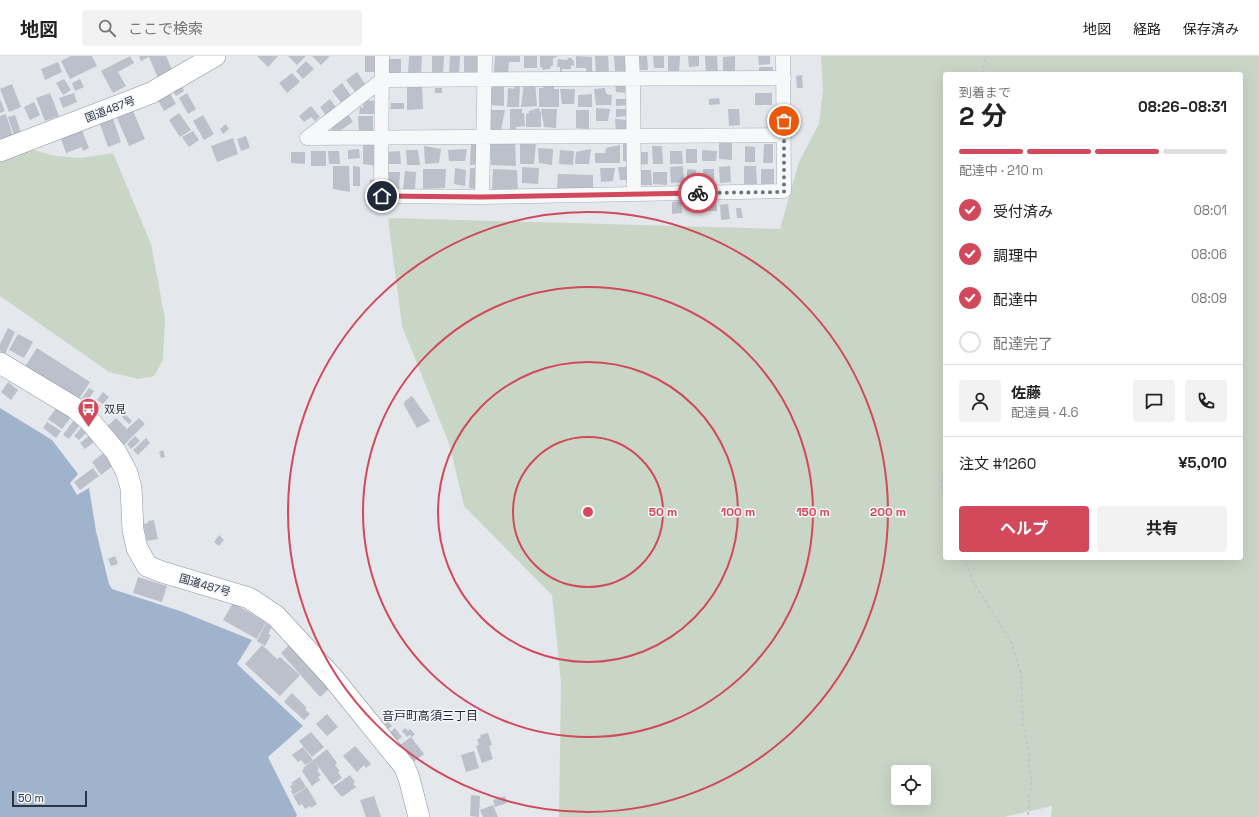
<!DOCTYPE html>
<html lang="ja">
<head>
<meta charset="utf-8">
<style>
	body { margin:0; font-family:"Space Grotesk","Noto Sans JP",sans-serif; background:#f2f2f2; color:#222; height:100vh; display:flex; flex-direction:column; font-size:15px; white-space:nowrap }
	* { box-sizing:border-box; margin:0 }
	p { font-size:13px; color:#767676 }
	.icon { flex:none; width:22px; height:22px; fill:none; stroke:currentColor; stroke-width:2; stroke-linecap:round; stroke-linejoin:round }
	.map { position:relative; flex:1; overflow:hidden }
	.sheet { position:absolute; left:943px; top:16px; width:300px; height:488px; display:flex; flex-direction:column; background:#fff; border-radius:4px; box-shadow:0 4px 16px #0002 }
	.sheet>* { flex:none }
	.buttons { position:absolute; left:891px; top:709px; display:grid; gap:8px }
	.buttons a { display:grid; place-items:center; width:40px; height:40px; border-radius:4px; background:#fff; box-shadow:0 4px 16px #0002; font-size:20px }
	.scale { position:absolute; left:12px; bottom:10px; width:75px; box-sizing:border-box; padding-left:4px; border:2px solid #2b3445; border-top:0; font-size:11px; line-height:14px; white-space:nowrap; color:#2b3445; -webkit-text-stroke:3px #f4f6f9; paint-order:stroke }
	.pin { position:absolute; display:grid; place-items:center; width:34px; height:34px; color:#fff; margin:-17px; border:2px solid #fff; border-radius:50%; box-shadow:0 1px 4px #0007 }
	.courier { position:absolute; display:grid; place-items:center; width:40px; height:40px; margin:-20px; border:3px solid #d1495b; border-radius:50%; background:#fff; color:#222; box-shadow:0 1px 5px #0007 }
	.summary em { font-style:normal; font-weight:700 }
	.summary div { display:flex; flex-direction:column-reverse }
	.summary { display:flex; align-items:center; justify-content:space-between; height:68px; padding:0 16px }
	h1 { font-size:26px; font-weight:700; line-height:30px }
	.bar { display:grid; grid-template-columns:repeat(4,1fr); gap:6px 4px; align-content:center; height:48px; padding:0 16px }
	.bar i { height:5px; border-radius:3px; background:#e0e0e0 }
	.bar .selected { background:#d1495b }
	.bar p { grid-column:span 4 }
	.line { display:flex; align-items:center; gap:10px; padding:0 16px; border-top:1px solid #e0e0e0 }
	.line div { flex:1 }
	.round { display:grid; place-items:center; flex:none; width:42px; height:42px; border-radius:4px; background:#f2f2f2 }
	ol { padding:0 16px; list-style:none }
	li { display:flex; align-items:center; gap:12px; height:44px }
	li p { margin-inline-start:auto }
	li .icon { padding:4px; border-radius:50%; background:#d1495b; color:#fff; stroke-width:4 }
	li:last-child { color:#767676 }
	li i { width:22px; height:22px; border:2px solid #e0e0e0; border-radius:50% }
	.action { display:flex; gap:8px; margin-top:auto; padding:8px 16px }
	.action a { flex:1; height:46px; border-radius:4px; background:#d1495b; color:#fff; font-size:16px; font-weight:700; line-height:46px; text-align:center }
	.action a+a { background:#f2f2f2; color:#222 }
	header { display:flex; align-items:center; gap:24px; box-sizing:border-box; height:56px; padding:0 20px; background:#fff; border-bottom:1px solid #e0e0e0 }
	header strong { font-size:19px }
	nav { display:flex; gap:22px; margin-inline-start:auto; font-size:14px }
	.search { width:280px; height:36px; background:#f2f2f2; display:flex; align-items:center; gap:10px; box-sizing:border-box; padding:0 14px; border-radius:4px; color:#767676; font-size:15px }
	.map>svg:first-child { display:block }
	.green { fill:#c9d6c5; fill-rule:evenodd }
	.water { fill:#9fb4cc }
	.building { fill:#bbc0ca }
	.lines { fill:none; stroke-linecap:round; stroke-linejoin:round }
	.minor-casing { stroke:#a9aeb7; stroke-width:15 }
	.highway-casing { stroke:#8b94a3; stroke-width:22 }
	.path { stroke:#c2c5cb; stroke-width:2; stroke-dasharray:3 3; stroke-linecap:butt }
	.minor { stroke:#f7f8fa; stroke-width:14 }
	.highway { stroke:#fff; stroke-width:21 }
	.done { stroke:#6c737f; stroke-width:4; stroke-dasharray:0 7.2 }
	.route { stroke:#d1495b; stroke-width:5 }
	.ring { fill:none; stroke:#d1495b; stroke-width:2 }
	.labels { text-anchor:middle; stroke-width:3; stroke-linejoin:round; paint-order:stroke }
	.street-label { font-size:11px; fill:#2b3445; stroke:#f4f6f9 }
	.poi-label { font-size:11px; fill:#2b3445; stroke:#f4f6f9; text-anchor:start }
	.neighbourhood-label { font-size:12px; fill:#1d2536; stroke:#f4f6f9 }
	.centre { fill:#d1495b; stroke:#f4f6f9; stroke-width:2 }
	.ring-label { font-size:12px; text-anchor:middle; font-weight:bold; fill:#d1495b; stroke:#f4f6f9; stroke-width:3; stroke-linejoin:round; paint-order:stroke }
</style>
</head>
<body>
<header>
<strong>地図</strong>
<div class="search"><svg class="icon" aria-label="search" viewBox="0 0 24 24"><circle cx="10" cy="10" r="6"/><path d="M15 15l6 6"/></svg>ここで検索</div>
<nav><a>地図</a><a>経路</a><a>保存済み</a></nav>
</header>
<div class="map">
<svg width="1259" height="761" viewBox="0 0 1259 761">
	<rect width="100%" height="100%" fill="#e4e7ec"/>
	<!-- green -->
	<path class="green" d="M 821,0 L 1259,0 L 1259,761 L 1051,761 L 1052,750 L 1004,761 L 559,761 L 561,626 L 552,539 L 464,450 L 450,390 L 402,270 L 388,162 L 780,173 L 799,106 L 819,68 L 823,33 ZM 945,18 L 1241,18 L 1241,502 L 945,502 ZM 898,716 L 924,716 L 924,742 L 898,742 Z
		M 30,93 L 56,100 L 81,102 L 113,97 L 151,188 L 165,263 L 163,304 L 154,320 L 138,323 L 109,316 L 0,240 L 0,103 Z"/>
	<!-- water -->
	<path class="water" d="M 0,352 L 52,384 L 78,418 L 70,427 L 77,439 L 89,432 L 96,475 L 109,528 L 112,533 L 180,555 L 252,584 L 237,608 L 303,670 L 268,701 L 297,759 L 296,761 L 0,761 Z"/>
	<!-- building -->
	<path class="building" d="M 71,0 L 92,0 L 97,10 L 70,23 L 61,5 Z
		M 130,0 L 134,7 L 118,16 L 126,30 L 113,37 L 101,15 Z
		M 139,0 L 166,0 L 173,16 L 158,22 L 149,1 L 141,5 Z
		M 257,0 L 278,0 L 268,11 Z
		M 288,0 L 306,0 L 297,9 Z
		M 312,0 L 330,0 L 321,9 Z
		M 365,0 L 376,0 L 376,16 L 365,16 Z
		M 409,0 L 422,0 L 421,18 L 408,17 Z
		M 432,0 L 444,0 L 443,18 L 432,18 Z
		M 450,0 L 460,0 L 459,18 L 449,18 Z
		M 464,0 L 477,0 L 477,18 L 464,18 Z
		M 495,0 L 520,0 L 520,6 L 509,6 L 508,16 L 494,16 Z
		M 524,0 L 537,0 L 537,12 L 524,12 Z
		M 540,0 L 557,0 L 557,1 L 553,2 L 553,9 L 551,10 L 550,13 L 542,14 L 542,11 L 540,11 Z
		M 576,0 L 592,1 L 592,19 L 586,19 L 586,12 L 576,12 Z
		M 595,0 L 608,0 L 609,17 L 596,18 Z
		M 614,0 L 626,0 L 627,15 L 615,15 Z
		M 636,0 L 647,0 L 648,14 L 637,14 Z
		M 653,0 L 664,0 L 664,12 L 654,12 Z
		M 668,0 L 680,0 L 679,17 L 668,16 Z
		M 688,0 L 699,0 L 699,10 L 689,11 Z
		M 705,0 L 717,0 L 718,17 L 706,18 Z
		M 735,0 L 735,15 L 723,15 L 723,1 Z
		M 758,0 L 770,0 L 770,8 L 759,9 Z
		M 567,2 L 572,2 L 572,4 L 574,5 L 574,10 L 571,9 L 571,13 L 562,13 L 562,16 L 560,16 L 560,11 L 557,11 L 558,3 L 568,4 Z
		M 389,3 L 401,3 L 401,17 L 389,17 Z
		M 306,5 L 314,13 L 303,23 L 296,15 Z
		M 58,6 L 62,16 L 45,24 L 41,13 Z
		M 759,11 L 773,11 L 773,20 L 759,20 Z
		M 357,16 L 366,29 L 356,37 L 346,24 Z
		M 292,17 L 300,26 L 287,37 L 279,27 Z
		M 802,19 L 803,32 L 797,32 L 796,20 Z
		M 64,23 L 71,34 L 63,39 L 56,27 Z
		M 80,23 L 84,31 L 75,35 L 72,27 Z
		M 615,25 L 625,25 L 625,37 L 616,36 Z
		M 524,26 L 535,26 L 537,50 L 521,51 Z
		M 342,27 L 352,41 L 342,48 L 332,35 Z
		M 514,27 L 520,28 L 519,51 L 507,51 L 508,32 L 514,33 Z
		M 12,28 L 21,51 L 9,56 L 0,33 Z
		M 181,28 L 184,35 L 176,40 L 172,33 Z
		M 543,28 L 554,28 L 554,33 L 559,33 L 559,51 L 539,51 L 539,32 L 543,32 Z
		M 504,29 L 504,50 L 491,49 L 489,31 Z
		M 407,31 L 422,31 L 423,53 L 407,54 Z
		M 435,32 L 442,32 L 442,37 L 435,37 Z
		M 605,32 L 606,38 L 612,39 L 611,49 L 596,49 L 594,33 Z
		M 560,33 L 575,33 L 574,48 L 562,48 Z
		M 168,34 L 176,48 L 164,55 L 156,41 Z
		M 50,37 L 59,60 L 45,65 L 36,42 Z
		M 74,37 L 77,46 L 63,52 L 59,42 Z
		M 187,37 L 196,53 L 188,58 L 179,42 Z
		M 755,37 L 772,37 L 772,49 L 755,49 Z
		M 592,38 L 592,51 L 578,51 L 578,39 Z
		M 719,42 L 720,48 L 709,49 L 709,43 Z
		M 0,43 L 5,55 L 0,57 Z
		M 330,43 L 338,54 L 328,62 L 320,51 Z
		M 616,43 L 628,43 L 628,49 L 616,50 Z
		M 364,44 L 379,45 L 378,58 L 359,58 L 360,51 L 363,52 Z
		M 34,46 L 40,59 L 30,64 L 24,51 Z
		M 391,47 L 404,47 L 404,53 L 390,53 Z
		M 311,50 L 320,61 L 315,65 L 311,61 L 304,66 L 299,60 Z
		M 539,52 L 540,56 L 541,56 L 541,71 L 526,71 L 526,58 L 529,57 L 529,55 Z
		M 596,52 L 610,53 L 608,65 L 596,65 Z
		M 510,53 L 522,53 L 522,57 L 524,57 L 525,70 L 516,71 L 516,77 L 510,77 Z
		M 541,53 L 557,53 L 556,72 L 544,71 Z
		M 616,53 L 628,53 L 627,60 L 616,61 Z
		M 728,53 L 739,53 L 740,69 L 729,70 Z
		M 491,54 L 505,54 L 501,74 L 490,74 Z
		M 576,54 L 589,54 L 589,73 L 576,72 Z
		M 133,55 L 145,83 L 129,90 L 117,62 Z
		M 179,57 L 191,74 L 180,81 L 169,64 Z
		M 6,58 L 13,80 L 1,84 L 0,81 L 0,60 Z
		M 348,58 L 353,66 L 335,78 L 330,70 Z
		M 15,59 L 21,77 L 14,79 L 8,61 Z
		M 203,59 L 214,78 L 204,84 L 193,65 Z
		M 358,60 L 373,60 L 373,76 L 359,76 Z
		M 113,63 L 121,86 L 108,91 L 100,68 Z
		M 615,63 L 631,64 L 630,76 L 616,77 Z
		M 226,68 L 229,73 L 223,78 L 220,73 Z
		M 81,72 L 89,92 L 83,95 L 82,91 L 66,97 L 60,80 Z
		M 193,75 L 199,84 L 189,91 L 182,81 Z
		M 246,80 L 250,92 L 241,95 L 237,83 Z
		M 233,82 L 238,98 L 217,106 L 211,90 Z
		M 520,83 L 536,86 L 534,108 L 520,108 Z
		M 719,83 L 732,84 L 732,104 L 719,103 Z
		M 515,85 L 516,110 L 491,109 L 490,86 Z
		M 363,86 L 377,86 L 378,110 L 363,108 Z
		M 471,86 L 481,86 L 480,108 L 470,109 Z
		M 623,86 L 631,86 L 631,106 L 623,105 Z
		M 764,88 L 773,88 L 773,107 L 763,107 Z
		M 620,89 L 620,107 L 595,107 L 595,97 L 605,97 L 606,92 Z
		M 424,90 L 441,93 L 439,107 L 425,108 Z
		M 652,90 L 662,90 L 663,108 L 653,108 Z
		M 745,90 L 755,91 L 755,106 L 745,106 Z
		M 538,92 L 553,93 L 552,109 L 539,107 Z
		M 359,93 L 360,102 L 348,103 L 348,94 Z
		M 467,93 L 465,105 L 449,105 L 448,94 Z
		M 591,93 L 589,108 L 575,108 L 576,96 Z
		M 686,93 L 697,93 L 697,107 L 686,107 Z
		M 406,94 L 418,94 L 420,109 L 407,109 Z
		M 560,94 L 574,95 L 573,109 L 559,108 Z
		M 702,94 L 717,95 L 716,105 L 702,105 Z
		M 311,95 L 326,95 L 326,110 L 311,110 Z
		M 328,95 L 339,95 L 340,108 L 329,108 Z
		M 400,95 L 401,108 L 388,108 L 388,96 Z
		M 670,95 L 682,95 L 683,108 L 670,108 Z
		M 291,96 L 305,96 L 305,108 L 291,107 Z
		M 635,96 L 648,96 L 648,108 L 635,109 Z
		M 333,110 L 349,110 L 350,136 L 333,133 Z
		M 353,110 L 360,111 L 360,130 L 353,130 Z
		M 683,110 L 684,126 L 671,127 L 670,111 Z
		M 730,110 L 731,126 L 720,127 L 719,111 Z
		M 744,110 L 756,110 L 757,128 L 744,128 Z
		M 522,111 L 539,112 L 538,128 L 522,127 Z
		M 618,111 L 630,111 L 630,124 L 620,124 Z
		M 455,112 L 466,114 L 465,130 L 454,128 Z
		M 470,112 L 480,112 L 480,133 L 469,132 Z
		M 600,112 L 615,112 L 613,125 L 601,126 Z
		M 423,113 L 446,113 L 445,132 L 423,133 Z
		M 493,113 L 517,114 L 518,136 L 492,135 Z
		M 687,113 L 696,114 L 696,131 L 687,131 Z
		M 703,113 L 714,113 L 714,127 L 704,128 Z
		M 761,113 L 774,113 L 774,130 L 761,130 Z
		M 636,114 L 651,114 L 652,129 L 637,129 Z
		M 405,115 L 416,116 L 415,135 L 403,133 Z
		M 389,116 L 400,116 L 399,133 L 389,133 Z
		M 653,116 L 667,116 L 667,129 L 653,128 Z
		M 558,118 L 593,119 L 593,135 L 557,134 Z
		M 370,124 L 378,124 L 378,134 L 369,135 Z
		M 716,143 L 717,155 L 707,155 L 707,144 Z
		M 681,145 L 682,157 L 672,158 L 672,146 Z
		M 728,148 L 730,163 L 721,164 L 720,149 Z
		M 736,152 L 741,152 L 743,162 L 737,162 Z
		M 8,272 L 15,276 L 5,298 L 0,295 L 0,288 Z
		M 18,278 L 33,286 L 24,302 L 9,294 Z
		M 37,292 L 90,326 L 77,346 L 24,312 Z
		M 8,326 L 18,334 L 11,344 L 1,336 Z
		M 89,332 L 94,335 L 87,346 L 82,342 Z
		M 103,336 L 109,341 L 103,348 L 97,344 Z
		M 412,340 L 430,365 L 417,372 L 404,349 L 405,345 Z
		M 92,342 L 101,350 L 95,358 L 86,351 Z
		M 113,347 L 119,356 L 115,359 L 108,350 Z
		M 58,350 L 72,360 L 62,373 L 48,363 Z
		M 125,358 L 132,365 L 129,368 L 122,361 Z
		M 116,362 L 127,373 L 139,362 L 145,368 L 121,392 L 103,374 Z
		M 73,365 L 79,370 L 69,383 L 63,379 Z
		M 47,366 L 61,375 L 56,382 L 43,372 Z
		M 81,372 L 86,377 L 79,384 L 74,380 Z
		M 90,379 L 95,385 L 85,393 L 80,387 Z
		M 135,380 L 140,385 L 131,393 L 127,388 Z
		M 146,382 L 150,387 L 138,399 L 133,394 Z
		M 163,394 L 165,401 L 161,402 L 159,396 Z
		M 105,396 L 114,409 L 101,419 L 92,406 Z
		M 93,412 L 99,420 L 80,434 L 74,426 Z
		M 154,464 L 158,483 L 147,485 L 143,468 L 148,467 L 148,465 Z
		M 219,479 L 224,484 L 219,490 L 214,486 Z
		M 115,500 L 118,508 L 111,510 L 108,503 Z
		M 138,521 L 167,530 L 162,546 L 133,537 Z
		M 233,547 L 266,566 L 257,583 L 223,564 Z
		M 266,567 L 272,571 L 268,578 L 271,579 L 265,590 L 257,585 Z
		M 290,588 L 330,632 L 320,641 L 281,597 Z
		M 262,589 L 277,603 L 280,601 L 300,619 L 280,640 L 245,608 Z
		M 292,637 L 307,652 L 305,653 L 310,658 L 304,664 L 284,646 Z
		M 327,658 L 338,671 L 327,680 L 316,668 Z
		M 388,665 L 392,670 L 388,673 L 385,668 Z
		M 395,672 L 402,681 L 395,686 L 388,678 Z
		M 405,672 L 408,675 L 410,673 L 415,678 L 412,681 L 410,679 L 407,681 L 402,675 Z
		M 311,676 L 324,691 L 312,701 L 299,685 Z
		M 488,677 L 492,689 L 489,690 L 493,703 L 482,707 L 476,690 L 479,689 L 477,683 L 481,682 L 480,679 Z
		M 411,681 L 424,698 L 413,706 L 400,689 Z
		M 355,690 L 371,708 L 366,712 L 364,709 L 357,716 L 343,700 Z
		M 303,691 L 313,704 L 305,709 L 301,704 L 298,706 L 292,699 Z
		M 327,693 L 337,707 L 335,709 L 340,715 L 338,716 L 342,722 L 332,729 L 315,706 L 319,713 L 317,714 L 321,719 L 318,721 L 320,724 L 312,730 L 302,715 L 304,713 L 303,712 Z
		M 474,695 L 479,712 L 466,716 L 461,699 Z
		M 350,719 L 355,726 L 353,728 L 356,731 L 342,741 L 333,731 Z
		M 300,721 L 306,731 L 293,739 L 291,735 L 292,734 L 290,730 L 293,728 L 291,727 Z
		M 307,731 L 317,748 L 311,752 L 310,750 L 305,753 L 302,748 L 299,750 L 293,740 Z
		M 471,739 L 480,740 L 479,761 L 470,760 Z
		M 374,740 L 381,761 L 366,761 L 360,744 Z
		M 505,740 L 507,747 L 495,751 L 493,744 Z
		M 493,749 L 498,761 L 483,761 L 480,754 Z"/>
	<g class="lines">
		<defs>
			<path id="minor" d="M 382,0 L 381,140 L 482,141 L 784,135 L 783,0
				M 632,0 L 633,23 L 634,138
				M 307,82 L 382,24 L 784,22
				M 307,82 L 784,79
				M 482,141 L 485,0"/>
			<path id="highway" d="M 0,95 L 151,37 L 215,0
				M 0,307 L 75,352 L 89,364 L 116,396 L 127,417 L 131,432 L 133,474 L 137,492 L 147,510 L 162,516 L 249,542 L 276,560 L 333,622 L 404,710 L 409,722 L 419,761"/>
		</defs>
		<!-- minor casing -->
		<use href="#minor" class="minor-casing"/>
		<!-- highway casing -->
		<use href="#highway" class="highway-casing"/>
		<!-- path -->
		<path class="path" d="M 982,18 L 986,0
			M 945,406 L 941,430 L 945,446
			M 963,502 L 976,531 L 1011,585 L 1021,618 L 1023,668 L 1029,698 L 1029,714 L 1032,724 L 1029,740 L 1028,761"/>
		<!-- minor -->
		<use href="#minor" class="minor"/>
		<!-- highway -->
		<use href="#highway" class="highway"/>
	</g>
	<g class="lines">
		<!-- done -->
		<path class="done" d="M 698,137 L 784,136 L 784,65"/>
		<!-- route -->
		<path class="route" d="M 382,140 L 482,141 L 698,137"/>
	</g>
	<!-- distance rings -->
	<g class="ring">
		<circle cx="588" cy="456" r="75"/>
		<circle cx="588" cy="456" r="150"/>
		<circle cx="588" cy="456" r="225"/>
		<circle cx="588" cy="456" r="300"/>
	</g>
	<!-- icons -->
	<defs>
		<symbol id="bus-pin" viewBox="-11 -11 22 30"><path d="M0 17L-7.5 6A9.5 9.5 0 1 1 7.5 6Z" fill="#d1495b" stroke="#f4f6f9"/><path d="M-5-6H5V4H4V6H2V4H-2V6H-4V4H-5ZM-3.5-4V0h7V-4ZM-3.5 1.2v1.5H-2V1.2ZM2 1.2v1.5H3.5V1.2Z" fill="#fff"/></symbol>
	</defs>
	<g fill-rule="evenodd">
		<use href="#bus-pin" x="76" y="340" width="25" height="34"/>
	</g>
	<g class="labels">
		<!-- street labels -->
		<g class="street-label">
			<text transform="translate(110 53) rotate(-21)" y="4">国道487号</text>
			<text transform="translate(205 529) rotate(16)" y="4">国道487号</text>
		</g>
		<!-- poi labels -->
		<g class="poi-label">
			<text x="104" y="357">双見</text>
		</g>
		<!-- neighbourhood labels -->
		<g class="neighbourhood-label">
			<text x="430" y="664">音戸町高須三丁目</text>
		</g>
	</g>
	<circle cx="588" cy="456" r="6" class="centre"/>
	<g class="ring-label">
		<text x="663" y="460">50 m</text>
		<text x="738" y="460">100 m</text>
		<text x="813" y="460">150 m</text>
		<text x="888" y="460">200 m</text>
	</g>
</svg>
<div class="buttons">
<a><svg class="icon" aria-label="locate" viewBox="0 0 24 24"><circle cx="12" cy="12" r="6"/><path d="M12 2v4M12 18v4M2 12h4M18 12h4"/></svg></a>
</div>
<div class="scale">50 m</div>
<div class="pin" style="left:784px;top:65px;background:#ea580c"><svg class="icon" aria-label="bag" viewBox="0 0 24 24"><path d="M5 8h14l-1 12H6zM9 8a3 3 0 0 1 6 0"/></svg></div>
<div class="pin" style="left:382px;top:140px;background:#1f2937"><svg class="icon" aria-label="home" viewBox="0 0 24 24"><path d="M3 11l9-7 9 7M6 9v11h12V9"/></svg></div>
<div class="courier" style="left:698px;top:137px"><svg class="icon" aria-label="bike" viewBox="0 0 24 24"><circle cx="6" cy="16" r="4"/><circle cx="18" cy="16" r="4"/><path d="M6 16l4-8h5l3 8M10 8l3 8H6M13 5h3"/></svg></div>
<section class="sheet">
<div class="summary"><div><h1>2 分</h1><p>到着まで</p></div><em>08:26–08:31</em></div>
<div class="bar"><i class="selected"></i><i class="selected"></i><i class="selected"></i><i></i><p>配達中 · 210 m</p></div>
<ol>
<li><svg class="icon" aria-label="check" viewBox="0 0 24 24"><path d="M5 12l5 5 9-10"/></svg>受付済み<p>08:01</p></li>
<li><svg class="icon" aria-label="check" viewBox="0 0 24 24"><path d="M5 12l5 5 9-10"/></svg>調理中<p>08:06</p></li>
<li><svg class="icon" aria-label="check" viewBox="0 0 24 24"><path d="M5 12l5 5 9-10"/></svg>配達中<p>08:09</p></li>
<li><i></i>配達完了</li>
</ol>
<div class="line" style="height:72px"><a class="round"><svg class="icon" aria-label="person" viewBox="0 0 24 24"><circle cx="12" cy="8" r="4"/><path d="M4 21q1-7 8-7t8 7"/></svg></a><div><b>佐藤</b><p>配達員 · 4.6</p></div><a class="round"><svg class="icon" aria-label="chat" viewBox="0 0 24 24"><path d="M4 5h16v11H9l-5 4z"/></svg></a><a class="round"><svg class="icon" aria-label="phone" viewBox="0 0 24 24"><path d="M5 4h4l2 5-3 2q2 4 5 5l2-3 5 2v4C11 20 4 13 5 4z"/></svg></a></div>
<div class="line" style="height:52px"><div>注文 #1260</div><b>¥5,010</b></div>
<div class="action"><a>ヘルプ</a><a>共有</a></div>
</section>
</div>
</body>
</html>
